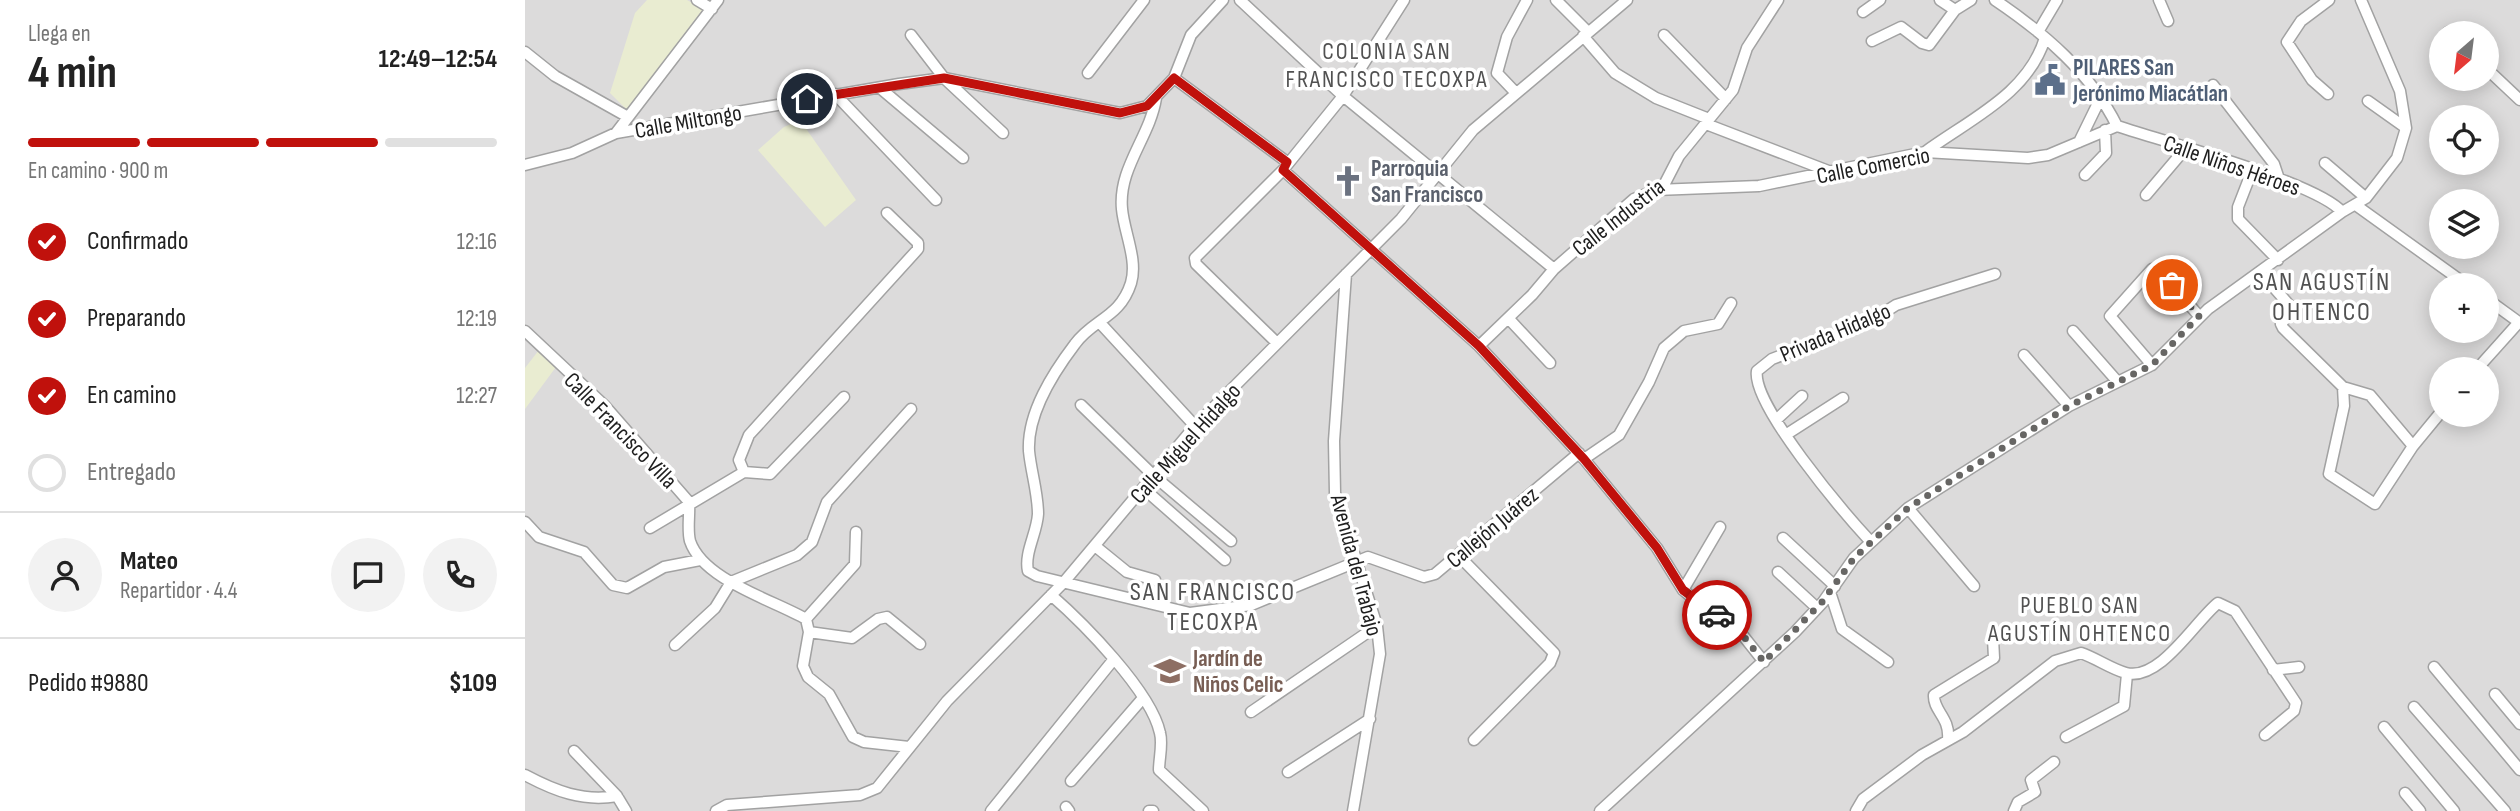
<!DOCTYPE html>
<html lang="es">
<head>
<meta charset="utf-8">
<style>
	body { margin:0; font-family:"Sofia Sans Condensed",sans-serif; background:#f2f2f2; color:#222; height:100vh; display:flex; flex-direction:column; font-size:26px; white-space:nowrap }
	* { box-sizing:border-box; margin:0 }
	p { font-size:23px; color:#767676 }
	.icon { flex:none; width:38px; height:38px; fill:none; stroke:currentColor; stroke-width:2; stroke-linecap:round; stroke-linejoin:round }
	.map { position:relative; flex:1; overflow:hidden }
	.sheet { display:flex; flex-direction:column; background:#fff; width:525px }
	.sheet>* { flex:none }
	.needle { width:46px; rotate:208deg }
	.controls { position:absolute; left:1904px; top:21px; display:grid; gap:14px }
	.controls a { display:grid; place-items:center; width:70px; height:70px; border-radius:50%; background:#fff; box-shadow:0 4px 18px #0003; font-size:35px }
	.pin { position:absolute; display:grid; place-items:center; width:60px; height:60px; color:#fff; margin:-30px; border:4px solid #fff; border-radius:50%; box-shadow:0 2px 7px #0007 }
	.courier { position:absolute; display:grid; place-items:center; width:70px; height:70px; margin:-35px; border:5px solid #c0110c; border-radius:50%; background:#fff; color:#222; box-shadow:0 2px 9px #0007 }
	.overview em { font-style:normal; font-weight:700 }
	.overview div { display:flex; flex-direction:column-reverse }
	.overview { display:flex; align-items:center; justify-content:space-between; height:119px; padding:0 28px }
	h1 { font-size:46px; font-weight:700; line-height:52px }
	.bar { display:grid; grid-template-columns:repeat(4,1fr); gap:10px 7px; align-content:center; height:84px; padding:0 28px }
	.bar i { height:9px; border-radius:5px; background:#e0e0e0 }
	.bar .on { background:#c0110c }
	.bar p { grid-column:span 4 }
	.line { display:flex; align-items:center; gap:18px; padding:0 28px; border-top:2px solid #e0e0e0 }
	.line div { flex:1 }
	.round { display:grid; place-items:center; flex:none; width:74px; height:74px; border-radius:37px; background:#f2f2f2 }
	ol { padding:0 28px; list-style:none }
	li { display:flex; align-items:center; gap:21px; height:77px }
	li p { margin-inline-start:auto }
	li .icon { padding:7px; border-radius:50%; background:#c0110c; color:#fff; stroke-width:4 }
	li:last-child { color:#767676 }
	li i { width:38px; height:38px; border:4px solid #e0e0e0; border-radius:50% }
	main { display:flex; flex:1; min-height:0 }
	.map>svg:first-child { display:block }
	.residential { fill:#dcdbdb; fill-rule:evenodd }
	.farmland { fill:#e9ecd1 }
	.lines { fill:none; stroke-linecap:round; stroke-linejoin:round }
	.minor-casing { stroke:#a2a2a2; stroke-width:13 }
	.minor { stroke:#fff; stroke-width:10 }
	.done { stroke:#676664; stroke-width:7; stroke-dasharray:0 12.6 }
	.route { stroke:#c0110c; stroke-width:9 }
	.labels { text-anchor:middle; stroke-width:7; stroke-linejoin:round; paint-order:stroke }
	.service-label { font-size:23px; font-weight:bold; fill:#4e5e75; stroke:#fff; text-anchor:start }
	.street-label { font-size:23px; fill:#1e1e1e; stroke:#fff }
	.worship-label { font-size:23px; font-weight:bold; fill:#5b616d; stroke:#fff; text-anchor:start }
	.education-label { font-size:23px; font-weight:bold; fill:#785e54; stroke:#fff; text-anchor:start }
	.neighbourhood-label { font-size:24px; letter-spacing:2px; fill:#515151; stroke:#fff }
	.quarter-label { font-size:26px; letter-spacing:2px; fill:#515151; stroke:#fff }
</style>
</head>
<body>
<main>
<section class="sheet">
<div class="overview"><div><h1>4 min</h1><p>Llega en</p></div><em>12:49–12:54</em></div>
<div class="bar"><i class="on"></i><i class="on"></i><i class="on"></i><i></i><p>En camino · 900 m</p></div>
<ol>
<li><svg class="icon" aria-label="check" viewBox="0 0 24 24"><path d="M5 12l5 5 9-10"/></svg>Confirmado<p>12:16</p></li>
<li><svg class="icon" aria-label="check" viewBox="0 0 24 24"><path d="M5 12l5 5 9-10"/></svg>Preparando<p>12:19</p></li>
<li><svg class="icon" aria-label="check" viewBox="0 0 24 24"><path d="M5 12l5 5 9-10"/></svg>En camino<p>12:27</p></li>
<li><i></i>Entregado</li>
</ol>
<div class="line" style="height:126px"><a class="round"><svg class="icon" aria-label="person" viewBox="0 0 24 24"><circle cx="12" cy="8" r="4"/><path d="M4 21q1-7 8-7t8 7"/></svg></a><div><b>Mateo</b><p>Repartidor · 4.4</p></div><a class="round"><svg class="icon" aria-label="chat" viewBox="0 0 24 24"><path d="M4 5h16v11H9l-5 4z"/></svg></a><a class="round"><svg class="icon" aria-label="phone" viewBox="0 0 24 24"><path d="M5 4h4l2 5-3 2q2 4 5 5l2-3 5 2v4C11 20 4 13 5 4z"/></svg></a></div>
<div class="line" style="height:91px"><div>Pedido #9880</div><b>$109</b></div>
</section>
<div class="map">
<svg width="1995" height="811" viewBox="0 0 1995 811">
	<rect width="100%" height="100%" fill="#eeebe5"/>
	<!-- residential -->
	<path class="residential" d="M 0,0 L 1995,0 L 1995,811 L 0,811 ZM 1916,33 L 1962,33 L 1962,79 L 1916,79 ZM 1916,117 L 1962,117 L 1962,163 L 1916,163 ZM 1916,201 L 1962,201 L 1962,247 L 1916,247 ZM 1916,285 L 1962,285 L 1962,331 L 1916,331 ZM 1916,369 L 1962,369 L 1962,415 L 1916,415 Z"/>
	<!-- farmland -->
	<path class="farmland" d="M 122,0 L 162,0 L 178,9 L 102,110 L 85,93 L 110,13 Z
		M 275,120 L 331,200 L 300,227 L 233,150 L 259,127 Z
		M 14,350 L 31,367 L 0,409 L 0,368 Z"/>
	<g class="lines">
		<defs>
			<path id="minor" d="M 172,0 L 187,9
				M 715,0 L 818,96 L 1029,269
				M 1031,0 L 1063,32
				M 1415,0 L 1430,10 L 1446,0
				M 1470,0 C 1519,33 1566,73 1592,126
				M 1634,0 L 1643,21
				M 1338,12 L 1355,0
				M 1513,32 L 1532,0
				M 1923,32 L 1924,33
				M 386,35 L 419,78 L 478,133
				M 1139,35 L 1201,99
				M 1058,36 L 1090,73 L 1131,98 L 1184,119
				M 1347,41 L 1376,27 L 1397,43 L 1404,45 L 1430,10
				M 0,52 L 30,76 L 103,117
				M 1962,69 L 1995,100
				M 563,73 L 619,0
				M 649,78 L 762,162
				M 649,78 L 666,35 L 698,0
				M 1688,85 L 1749,164 L 1754,179
				M 355,88 L 438,158
				M 991,93 L 972,73 L 982,37 L 1002,0
				M 310,94 L 411,200
				M 1803,94 L 1787,80 L 1762,42 L 1776,21 L 1804,0
				M 631,98 C 625,137 593,168 597,209 C 599,232 613,260 606,283 C 595,318 568,319 550,344 C 528,373 502,413 504,451 C 506,472 513,493 513,514 C 512,533 499,553 503,571 L 512,576 L 665,613 L 726,605 L 843,557 L 899,577 L 910,574 L 1054,453
				M 1843,101 L 1881,128
				M 1181,124 L 1306,172
				M 1592,126 C 1637,141 1793,183 1817,212
				M 91,133 L 193,0
				M 1554,142 L 1577,95
				M 1400,152 C 1445,119 1503,94 1520,38
				M 1800,163 L 1841,198
				M 0,165 L 47,153 L 91,133 L 374,84 L 419,78 L 595,113 L 622,106 L 649,78
				M 758,170 L 954,346 L 1059,459 L 1132,548 L 1158,590 L 1184,611 L 1208,623 L 1239,662
				M 1727,171 L 1713,207 L 1713,219 L 1753,260
				M 1560,175 L 1581,153 L 1580,130
				M 1138,187 L 1154,156 L 1208,90 L 1222,48 L 1253,0
				M 1621,195 L 1660,149
				M 1832,206 L 1942,285
				M 1736,273 L 1766,307 L 1767,311 L 1756,324 L 1758,328 L 1818,387
				M 821,274 L 809,441 L 810,493 L 852,626 L 855,654 L 828,811
				M 1962,299 L 1995,323
				M 984,319 L 1025,363
				M 576,324 L 670,426
				M 0,331 L 80,406 L 164,502 C 165,514 162,530 165,541 C 178,580 248,600 281,619 L 284,632 L 278,666 L 283,677 L 304,694 L 328,737 L 339,742 L 384,747
				M 1548,331 L 1592,381
				M 752,343 L 671,264 L 670,258 L 758,170 L 818,96 L 879,0
				M 954,346 L 1007,295 L 1029,269 L 1109,199 L 1131,190 L 1234,186 L 1400,152 L 1503,158 L 1523,155 L 1592,126
				M 1499,355 L 1544,406
				M 1627,365 L 1585,316 L 1627,269 L 1634,270 L 1674,316
				M 1952,369 L 1994,322
				M 556,405 L 629,476 L 706,541
				M 1252,419 L 1277,396
				M 1262,434 L 1318,398
				M 1888,446 L 1845,395 L 1818,387 L 1819,406 L 1804,474 L 1850,504 L 1888,446 L 1916,412
				M 1059,459 L 1094,435 L 1124,382 L 1139,348 L 1159,331 L 1193,324 L 1206,303
				M 219,472 L 245,474 L 319,397
				M 618,488 L 700,560
				M 1383,508 L 1449,586
				M 0,522 L 14,537 L 59,552 L 88,585 L 102,588 L 139,567 L 175,560
				M 125,528 L 219,472 L 214,460 L 224,435 L 393,249 L 393,243 L 362,213
				M 1258,538 L 1310,586
				M 1345,541 C 1320,514 1226,404 1232,371 L 1247,359 L 1346,321 L 1371,305 L 1470,274
				M 570,546 L 602,572 L 630,580
				M 934,556 L 1029,653 L 1025,663 L 949,740
				M 1253,572 L 1292,608
				M 1158,590 L 1195,527
				M 1305,592 L 1317,629 L 1363,662
				M 526,595 C 557,622 626,691 635,733 C 638,744 634,759 634,770 L 678,811
				M 281,619 L 330,564 L 331,532
				M 284,632 L 327,638 L 353,619 L 362,617 L 395,644
				M 150,645 L 190,608 L 206,582 L 272,555 L 287,542 L 302,502 L 386,409
				M 1909,667 L 1995,770
				M 1748,670 L 1774,667
				M 1970,694 L 1995,724
				M 1889,707 L 1980,811
				M 726,712 L 852,626
				M 1859,727 L 1929,811
				M 1541,737 L 1599,706 L 1602,674
				M 1423,739 C 1425,717 1408,711 1409,695 L 1469,658 L 1468,638
				M 49,751 L 92,796
				M 763,772 L 845,719
				M 0,775 C 30,791 58,802 92,796 L 101,811
				M 546,781 L 618,698
				M 1880,793 L 1895,811
				M 541,807 L 544,811
				M 191,811 L 202,805 L 335,795 L 352,788 L 422,701 L 539,582 L 670,426 L 876,219 L 948,130 L 1102,0
				M 466,811 L 589,659
				M 624,811 L 628,811
				M 1075,811 L 1270,632 L 1298,602 L 1329,558 L 1383,508 L 1544,406 L 1627,365 L 1683,309 L 1817,212 L 1841,198 L 1872,158 L 1881,128 L 1875,91 L 1836,0
				M 1331,811 L 1338,799 L 1397,755 L 1438,732 L 1530,661 L 1556,653 C 1571,658 1586,669 1601,673 C 1635,682 1671,620 1693,603 L 1710,611 L 1771,703 L 1769,711 L 1740,735
				M 1489,811 L 1493,802 L 1510,792 L 1506,780 L 1529,762"/>
		</defs>
		<!-- minor casing -->
		<use href="#minor" class="minor-casing"/>
		<!-- minor -->
		<use href="#minor" class="minor"/>
	</g>
	<g class="lines">
		<!-- done -->
		<path class="done" d="M 1192,615 L 1208,623 L 1239,662 L 1297,602 L 1329,558 L 1383,508 L 1544,406 L 1627,365 L 1674,316 L 1647,285"/>
		<!-- route -->
		<path class="route" d="M 282,99 L 419,78 L 595,113 L 622,106 L 649,78 L 762,162 L 758,170 L 954,346 L 1059,459 L 1132,548 L 1158,590 L 1192,615"/>
	</g>
	<!-- icons -->
	<defs>
		<symbol id="civic-bare" viewBox="-9 -9 18 18"><path d="M-.6-6.5H3V-4.5H.6V-3L4-1V1h2V6H-6V1h2V-1L-.6-3ZM-1.2 2.5V6h2.4V2.5Z" fill="#5c6f8a" stroke="#fff" stroke-width="2.5" paint-order="stroke"/></symbol>
		<symbol id="church-bare" viewBox="-9 -9 18 18"><path d="M-1.2-6h2.4v3.5h3.3v2.4h-3.3V6h-2.4V-.1h-3.3v-2.4h3.3Z" fill="#6b7280" stroke="#fff" stroke-width="2.5" paint-order="stroke"/></symbol>
		<symbol id="school-bare" viewBox="-9 -9 18 18"><path d="M0-5L7-2L0 1L-7-2ZM-4 1L0 2.5L4 1V4Q0 6-4 4Z" fill="#8d6e63" stroke="#fff" stroke-width="2.5" paint-order="stroke"/></symbol>
	</defs>
	<g fill-rule="evenodd">
		<use href="#civic-bare" x="1503" y="58" width="44" height="44"/>
		<use href="#church-bare" x="801" y="159" width="44" height="44"/>
		<use href="#school-bare" x="623" y="649" width="44" height="44"/>
	</g>
	<g class="labels">
		<!-- service labels -->
		<g class="service-label">
			<text x="1548" y="75">PILARES San<tspan x="1548" dy="26">Jerónimo Miacátlan</tspan></text>
		</g>
		<!-- street labels -->
		<g class="street-label">
			<text transform="translate(163 121) rotate(-10)" y="8">Calle Miltongo</text>
			<text transform="translate(1348 165) rotate(-11)" y="8">Calle Comercio</text>
			<text transform="translate(1707 165) rotate(19)" y="8">Calle Niños Héroes</text>
			<text transform="translate(1093 217) rotate(-38)" y="8">Calle Industria</text>
			<text transform="translate(1310 332) rotate(-23)" y="8">Privada Hidalgo</text>
			<text transform="translate(96 430) rotate(46)" y="8">Calle Francisco Villa</text>
			<text transform="translate(660 443) rotate(-48)" y="8">Calle Miguel Hidalgo</text>
			<text transform="translate(967 527) rotate(-40)" y="8">Callejón Juárez</text>
			<text transform="translate(832 565) rotate(75)" y="8">Avenida del Trabajo</text>
		</g>
		<!-- worship labels -->
		<g class="worship-label">
			<text x="846" y="176">Parroquia<tspan x="846" dy="26">San Francisco</tspan></text>
		</g>
		<!-- education labels -->
		<g class="education-label">
			<text x="668" y="666">Jardín de<tspan x="668" dy="26">Niños Celic</tspan></text>
		</g>
		<!-- neighbourhood labels -->
		<g class="neighbourhood-label">
			<text x="862" y="59">COLONIA SAN<tspan x="862" dy="28">FRANCISCO TECOXPA</tspan></text>
			<text x="1555" y="613">PUEBLO SAN<tspan x="1555" dy="28">AGUSTÍN OHTENCO</tspan></text>
		</g>
		<!-- quarter labels -->
		<g class="quarter-label">
			<text x="1797" y="290">SAN AGUSTÍN<tspan x="1797" dy="30">OHTENCO</tspan></text>
			<text x="688" y="600">SAN FRANCISCO<tspan x="688" dy="30">TECOXPA</tspan></text>
		</g>
	</g>
</svg>
<div class="controls">
<a><svg class="needle" viewBox="-14 -14 28 28"><path d="M0-13l5 13h-10z" fill="#e53935"/><path d="M0 13l5-13h-10z" fill="#767676"/></svg></a>
<a><svg class="icon" aria-label="locate" viewBox="0 0 24 24"><circle cx="12" cy="12" r="6"/><path d="M12 2v4M12 18v4M2 12h4M18 12h4"/></svg></a>
<a><svg class="icon" aria-label="layers" viewBox="0 0 24 24"><path d="M12 4l9 5-9 5-9-5zM3 14l9 5 9-5"/></svg></a>
<a>+</a>
<a>−</a>
</div>
<div class="pin" style="left:1647px;top:285px;background:#ea580c"><svg class="icon" aria-label="bag" viewBox="0 0 24 24"><path d="M5 8h14l-1 12H6zM9 8a3 3 0 0 1 6 0"/></svg></div>
<div class="pin" style="left:282px;top:99px;background:#1f2937"><svg class="icon" aria-label="home" viewBox="0 0 24 24"><path d="M3 11l9-7 9 7M6 9v11h12V9"/></svg></div>
<div class="courier" style="left:1192px;top:615px"><svg class="icon" aria-label="car" viewBox="0 0 24 24"><path d="M5 17H2v-5l4-1 3-4h7l3 4 3 1v5h-3M9 17h6M6 11h13"/><circle cx="7" cy="17" r="2"/><circle cx="17" cy="17" r="2"/></svg></div>
</div>
</main>
</body>
</html>
